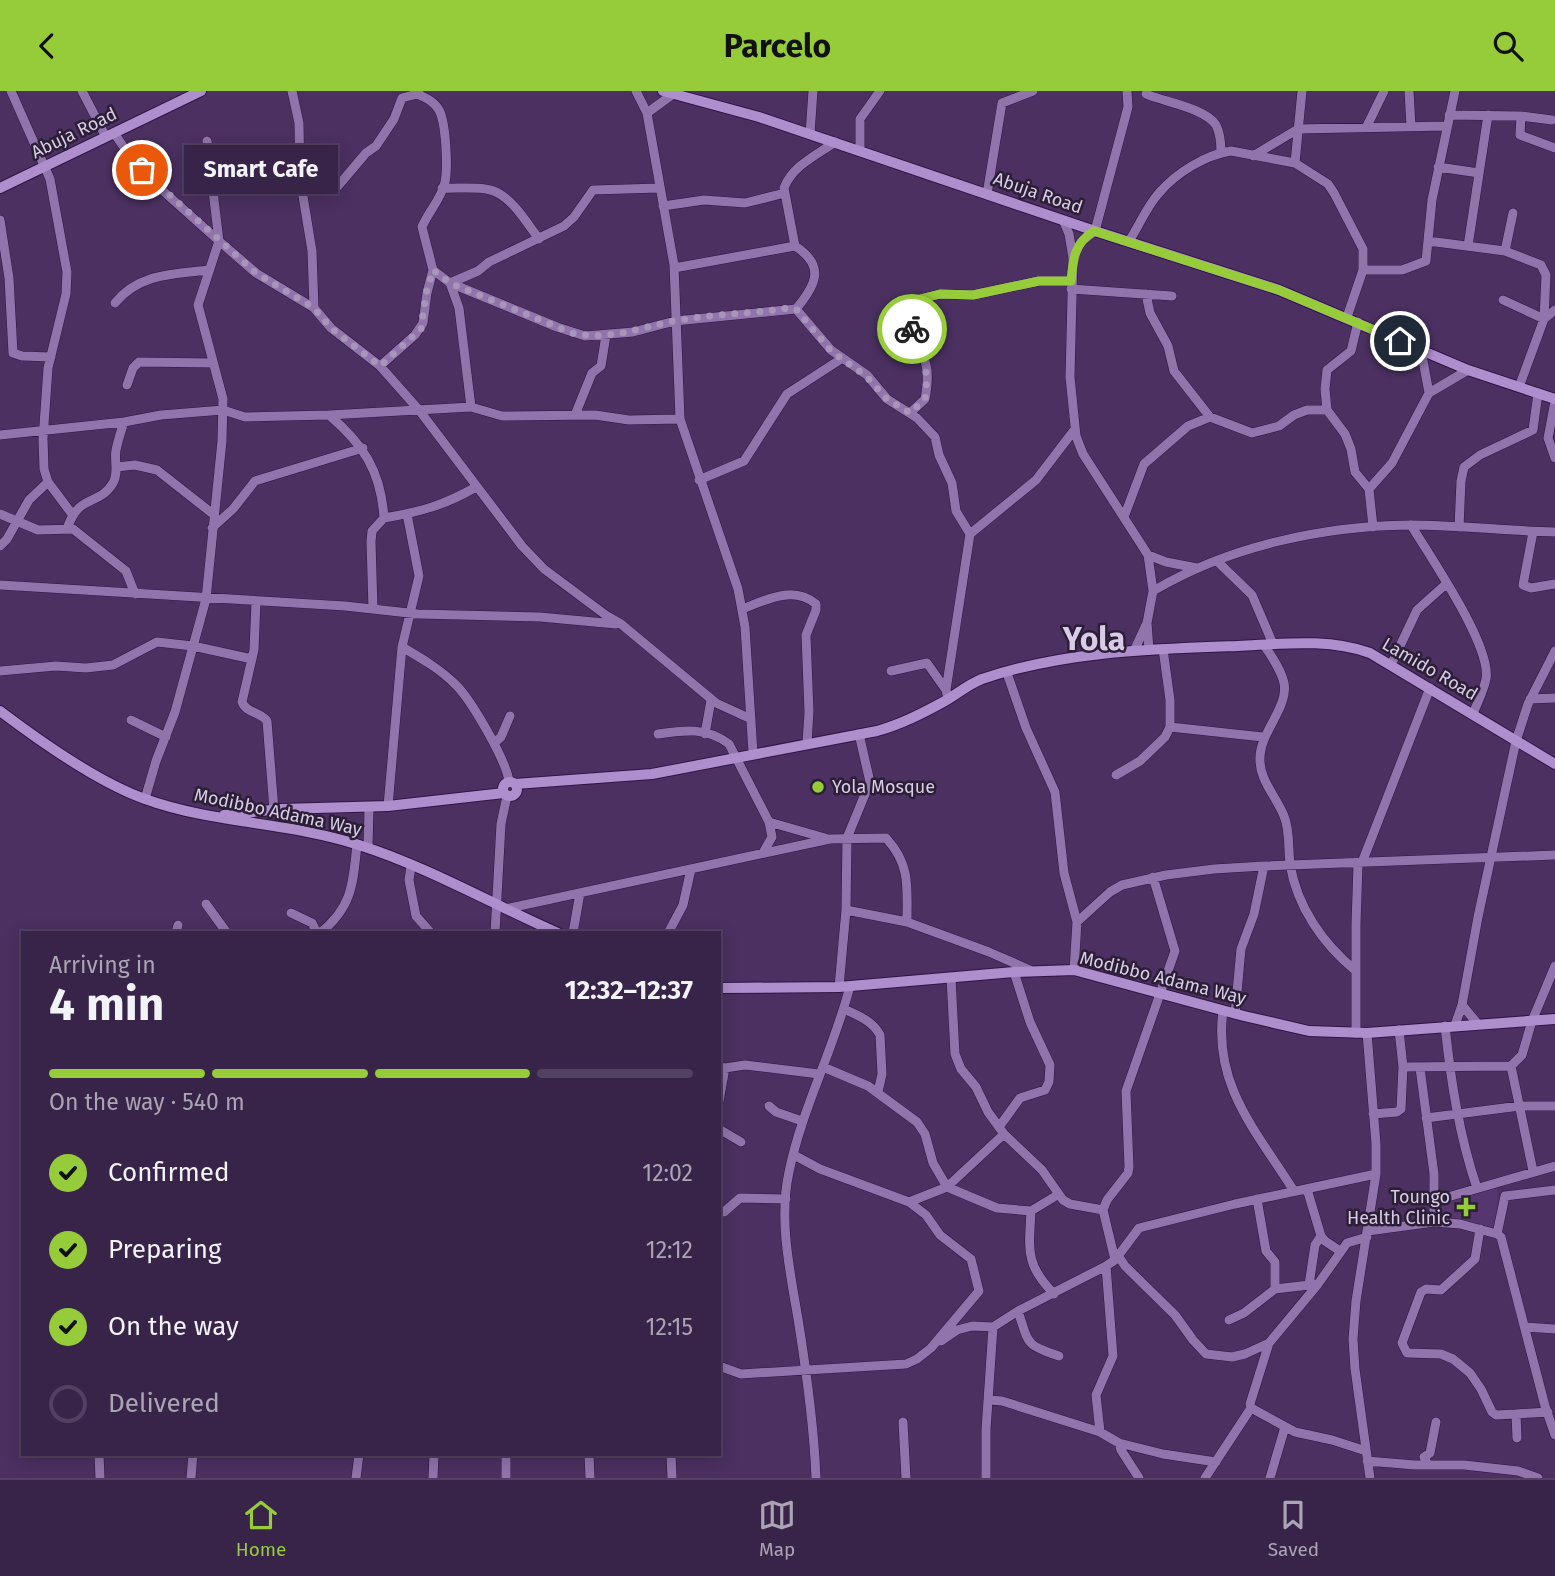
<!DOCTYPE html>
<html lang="en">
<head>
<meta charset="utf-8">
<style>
	body { margin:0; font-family:"Fira Sans",sans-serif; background:#3f2c50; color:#f1f3f6; height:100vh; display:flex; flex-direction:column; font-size:26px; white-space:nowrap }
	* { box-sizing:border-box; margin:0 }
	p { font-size:23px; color:#aba4b4 }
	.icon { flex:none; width:38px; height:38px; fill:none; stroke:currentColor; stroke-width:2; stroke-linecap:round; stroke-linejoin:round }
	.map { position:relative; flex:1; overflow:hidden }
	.details { position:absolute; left:21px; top:840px; width:700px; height:525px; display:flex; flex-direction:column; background:#382449; border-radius:0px; box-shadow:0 4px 18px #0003,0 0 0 2px #524161 }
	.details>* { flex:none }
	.pin { position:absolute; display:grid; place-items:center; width:60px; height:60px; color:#fff; margin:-30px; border:4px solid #fff; border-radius:50%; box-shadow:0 2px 7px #0007 }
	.courier { position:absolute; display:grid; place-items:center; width:70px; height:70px; margin:-35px; border:5px solid #96cc3a; border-radius:50%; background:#fff; color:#222; box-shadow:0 2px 9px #0007 }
	.bubble { position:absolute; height:49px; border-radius:0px; background:#382449; box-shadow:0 4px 18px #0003,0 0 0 2px #524161; font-size:23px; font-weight:700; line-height:49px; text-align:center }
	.headline em { font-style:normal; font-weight:700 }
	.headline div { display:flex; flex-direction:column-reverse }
	.headline { display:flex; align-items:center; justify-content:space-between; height:119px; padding:0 28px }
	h1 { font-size:46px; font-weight:700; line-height:52px }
	.bar { display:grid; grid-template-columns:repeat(4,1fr); gap:10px 7px; align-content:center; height:84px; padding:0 28px }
	.bar i { height:9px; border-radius:5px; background:#524161 }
	.bar .current { background:#96cc3a }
	.bar p { grid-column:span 4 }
	ol { padding:0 28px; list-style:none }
	li { display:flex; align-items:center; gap:21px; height:77px }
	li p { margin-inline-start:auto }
	li .icon { padding:7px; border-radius:50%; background:#96cc3a; color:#111; stroke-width:4 }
	li:last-child { color:#aba4b4 }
	li i { width:38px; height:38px; border:4px solid #524161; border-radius:50% }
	header { display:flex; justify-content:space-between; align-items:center; height:91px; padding:0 28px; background:#96cc3a; color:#111; font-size:32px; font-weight:700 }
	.dock { display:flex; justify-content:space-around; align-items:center; height:98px; border-top:2px solid #524161; background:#382449; font-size:19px; color:#aba4b4 }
	.dock a { display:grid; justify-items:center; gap:4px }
	.dock .current { color:#96cc3a }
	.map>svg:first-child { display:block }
	.built { fill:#55366e }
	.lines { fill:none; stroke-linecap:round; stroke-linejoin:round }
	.minor-casing { stroke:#301545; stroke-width:10 }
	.major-casing { stroke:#301545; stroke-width:12 }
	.minor { stroke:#9174ab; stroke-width:9 }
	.major { stroke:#af8ecd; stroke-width:10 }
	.done { stroke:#a895b9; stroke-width:7; stroke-dasharray:0 12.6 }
	.route { stroke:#96cc3a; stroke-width:9 }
	.poi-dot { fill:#96cc3a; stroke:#2b1f35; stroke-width:2.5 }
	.labels { text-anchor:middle; stroke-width:5; stroke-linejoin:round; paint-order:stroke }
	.street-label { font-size:18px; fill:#dacbe9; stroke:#2b1f35 }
	.poi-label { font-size:18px; fill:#dacbe9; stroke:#2b1f35; text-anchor:start }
	.town-label { font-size:32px; font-weight:bold; fill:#dacbe9; stroke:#2b1f35 }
</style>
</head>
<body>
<header><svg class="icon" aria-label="back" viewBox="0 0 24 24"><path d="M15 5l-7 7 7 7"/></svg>Parcelo<svg class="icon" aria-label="search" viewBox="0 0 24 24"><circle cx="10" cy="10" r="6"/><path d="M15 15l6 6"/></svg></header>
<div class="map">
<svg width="1555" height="1387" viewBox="0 0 1555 1387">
	<rect width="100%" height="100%" fill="#4b3061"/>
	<!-- built -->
	<path class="built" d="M 1498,1093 L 1496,1137 L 1462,1137 L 1436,1119 L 1436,1112 Z"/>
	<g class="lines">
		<defs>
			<path id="minor" d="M 11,0 L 50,88 L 67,181 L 66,203 L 48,277 L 43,348 L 44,378 L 48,391 L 72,423
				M 82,0 L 106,46
				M 292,0 L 299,32 L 300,87 L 312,160 L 314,217
				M 636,0 L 647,22 L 674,174 L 680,328 L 738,498 L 745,536 L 753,662
				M 1409,0 L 1411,35
				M 1146,3 C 1164,11 1205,17 1216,34 C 1220,42 1221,52 1221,61
				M 647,22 L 673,3
				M 1449,24 L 1521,25 L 1552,29
				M 1521,25 L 1520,44 L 1555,57
				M 1367,35 L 1384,0
				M 114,42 L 132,68 L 153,91 L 219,150 L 256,182 L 314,217 L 331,237 L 380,275 L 419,319 L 522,455 L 544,478 L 607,525 L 621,533 L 716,612 L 751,628
				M 810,43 L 813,0
				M 860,59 L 860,28 L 880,0
				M 1253,65 L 1298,38 L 1447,35
				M 1295,72 L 1302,0
				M 1438,76 L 1479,82
				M 300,87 L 338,95 L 366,62 L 376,55 L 394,28 L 402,7 L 417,3 L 419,0
				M 442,97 C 459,98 483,94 498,102 C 515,111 528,134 539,148
				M 987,103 L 1002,12 L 1033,0
				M 663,115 L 704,109 L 745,112 L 785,102
				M 0,129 L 9,187 L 13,262 L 22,265 L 51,266
				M 1063,129 L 1069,143 L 1073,167 L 1070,286 L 1076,345 L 1083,363 L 1148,464 L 1153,500
				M 1129,150 C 1139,135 1147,115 1159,102 C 1176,82 1205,64 1231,60 L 1295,72 L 1328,93 L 1334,102 L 1363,158 L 1363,179 L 1347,226
				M 1428,150 L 1505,160 L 1541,174 L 1546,184 L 1544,228 L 1503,209
				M 795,155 C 826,175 816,194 796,218
				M 1468,155 L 1488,24
				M 1505,160 L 1513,122
				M 1074,165 L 1081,151 L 1095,140 L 1128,16 L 1127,0
				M 674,177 L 795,155 L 784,97 C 792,75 817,64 835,51
				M 433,179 L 450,192 L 459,217 L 471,316
				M 1363,179 L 1402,179 L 1426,170 L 1432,109 L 1455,0
				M 450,192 L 557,236 L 585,245 L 633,241 L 675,230 L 796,218 L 831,259 L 867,284 L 887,308 L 917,327 L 935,346 L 939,364 L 952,392 L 956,420 L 970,443
				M 450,192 L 478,180 L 489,171 L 564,135 L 574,126 L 593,99 L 659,97
				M 1071,198 L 1172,205
				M 1146,203 L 1150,222 L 1168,255 L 1174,280 L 1210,326
				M 115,212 C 139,182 175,183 209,179
				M 1358,231 L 1351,260 L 1327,279 L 1325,298 L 1327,319 L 1345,343 L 1351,358 L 1355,381 L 1369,398 L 1373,436
				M 1421,259 L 1429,302
				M 380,275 L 415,244 L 423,232 L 427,202 L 433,179 L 422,136 C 428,121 442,107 445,91 C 448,76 446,32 439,19 C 434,10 426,7 417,3
				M 127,294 L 133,277 L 139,271 L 213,272
				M 1519,296 L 1544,228 L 1555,219
				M 1555,310 L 1548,347 L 1555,367
				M 910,322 L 925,308 C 927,297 929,285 926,274 C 922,254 901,232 910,211 L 940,203 L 973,204 L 1039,190 L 1071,190
				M 329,324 C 363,353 381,380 384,427 L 372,440 L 371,451 L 373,518
				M 575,324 L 592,282 L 601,275 L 606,244
				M 0,344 L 124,331 L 161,324 L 223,319 L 245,326 L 329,324 L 471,316 L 502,325 L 595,324 L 629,329 L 680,328
				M 116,376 L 135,374 L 157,379 L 213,423
				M 699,389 L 744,370 L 787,303 L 841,268
				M 1369,398 L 1392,372 L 1429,302 L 1468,279
				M 0,423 L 38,439 L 73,438 L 126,480 L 135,503
				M 1124,426 L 1144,373 L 1188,335 L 1210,326 L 1252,342 L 1279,335 L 1294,324 L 1307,319 L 1327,319
				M 384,427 C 420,421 445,414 476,396
				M 1411,434 C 1429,464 1492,555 1486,588 C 1484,599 1477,612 1473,623
				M 1459,436 L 1461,390 L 1464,376 L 1480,364 L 1533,339 L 1538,302
				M 212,437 L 233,418 L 255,390 L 363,357
				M 67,438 C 79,401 99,416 113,392 C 119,382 114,370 116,359 C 118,349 121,340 124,331
				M 1533,441 L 1523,494 L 1531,497 L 1555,493
				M 0,455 L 7,448 L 29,409 L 48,391
				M 1148,464 L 1166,471 L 1197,477
				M 1217,470 L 1252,504 L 1273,553
				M 0,494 L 345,515 L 418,523 L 540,526 L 616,533
				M 256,511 L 254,559 L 242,611 C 246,622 261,621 267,630 L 274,719
				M 742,518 C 766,509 793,494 816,513 L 816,519 L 806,544 L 809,621 L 807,652
				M 1264,554 C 1271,565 1281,578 1284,592 C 1289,616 1260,641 1260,667 C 1259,689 1276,705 1284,725 C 1290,739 1288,757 1290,773 C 1297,816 1323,853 1356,880
				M 402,556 C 421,567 440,578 456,594 C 471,609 507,670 509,691
				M 1149,559 L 1147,532 L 1153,500 C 1229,455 1323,435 1410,434 C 1459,434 1507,440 1555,441
				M 1134,560 L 1146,534
				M 1391,574 L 1417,519 L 1446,493
				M 0,580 L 56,575 L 86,577 L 113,574 L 157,551 L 193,555 L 252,568
				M 891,580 L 927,572 L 946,599
				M 1007,582 L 1026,637 L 1055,701 L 1064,782 L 1077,831 L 1074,879
				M 948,608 L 946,599 L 970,443 L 1036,389 L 1075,338
				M 1530,608 L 1555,607
				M 131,629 L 166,646
				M 1170,636 L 1263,646
				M 658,643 C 684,639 707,636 729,653 L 769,731 L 772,746 L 763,762
				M 705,643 L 711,609
				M 494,652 L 501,646 L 510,625
				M 1116,684 L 1140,670 L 1165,646 L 1170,636 L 1170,609 L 1163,558
				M 145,708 L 156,670 L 175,621 L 206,508 L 222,350 L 223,308 L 198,214 L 219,150 L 207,50
				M 388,715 L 402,556 L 419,485 L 407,423
				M 769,731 L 825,747
				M 368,757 L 369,716
				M 411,775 L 409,789 L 416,825 L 431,842
				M 206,813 L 227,842
				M 505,818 L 830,748 L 886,747 C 911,774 907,797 907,831
				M 846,819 L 907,831 L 989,861 L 1030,879
				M 291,822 L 312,832 L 317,842
				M 1077,831 L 1110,801 L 1122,794 L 1166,784 L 1214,778 L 1264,775 L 1555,764
				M 176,842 L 178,834
				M 320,842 C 353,816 353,791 357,753
				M 495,842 L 501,733 L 507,705
				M 573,842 L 580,802
				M 668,842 L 683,814 L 691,778
				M 951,887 L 955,963 L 961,978 L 976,996 L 988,1021 L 1004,1043 L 1042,1079 L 1063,1109 L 1070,1113 L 1103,1119
				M 839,896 L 846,819 L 847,747 L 870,691 L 859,643
				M 1462,914 L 1477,932
				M 844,918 C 857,924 873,930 880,944 L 882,983 L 878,1001
				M 1223,920 C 1213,995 1257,1041 1294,1100
				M 1235,923 L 1241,858 L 1254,823 L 1264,775
				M 1455,934 L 1462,914 L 1478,826 L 1516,650 L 1528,613 L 1555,560
				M 1445,935 C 1451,991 1459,1044 1477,1097
				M 1356,942 L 1356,833 L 1358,773 L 1363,769 L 1430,597
				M 1367,942 L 1376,1053 L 1376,1083 L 1356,1210 L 1353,1248 L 1355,1278 L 1370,1387
				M 1511,975 L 1533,1080
				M 719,976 L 725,977 L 745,974 L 819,983
				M 823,976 L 868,995 L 917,1031 L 925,1043 L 933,1072 L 947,1096 L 1004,1043
				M 1403,976 L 1511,975 L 1522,964 L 1532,930 L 1555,875
				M 1420,977 L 1434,1083 L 1434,1131
				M 719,1010 L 725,977
				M 769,1015 L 776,1021 L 802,1030
				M 1373,1023 L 1397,1021 L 1401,1018 L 1403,976 L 1399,939
				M 1426,1027 L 1520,1015 L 1555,1015
				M 999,1036 L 1020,1007 L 1045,999 L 1049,991 L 1050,974 L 1030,931 L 1014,881
				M 719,1038 L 741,1051
				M 1307,1098 L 1321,1145 L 1325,1150 L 1340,1160
				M 1257,1108 L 1266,1160 L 1275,1171 L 1275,1198
				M 1434,1110 L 1555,1075
				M 909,1111 L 947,1096 L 997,1117 L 1031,1120 L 1059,1103
				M 1031,1120 C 1029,1160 1025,1173 1054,1203
				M 724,1121 L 740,1107 L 786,1108
				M 1480,1138 L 1475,1168 L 1441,1199 L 1426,1198 L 1421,1201 L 1402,1252 L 1407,1262 L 1441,1263 L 1453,1268 L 1470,1282 L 1481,1298 L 1492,1321 L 1496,1324 L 1516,1323
				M 1368,1140 L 1434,1131 L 1460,1133 L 1497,1143 L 1501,1146 L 1545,1315 L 1555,1344
				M 1497,1143 L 1505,1105 L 1555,1099
				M 1115,1169 L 1103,1119 L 1107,1109 L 1128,1082 L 1129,1076 L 1126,1000 L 1175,860 L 1153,786
				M 1115,1169 L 1119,1166 L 1125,1175 L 1175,1224 L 1193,1249 L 1206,1263 L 1232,1266 L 1245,1263 L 1269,1252 L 1318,1193 L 1347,1152 L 1367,1146
				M 1309,1194 L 1315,1154 L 1321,1145
				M 1018,1220 C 1029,1253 1025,1254 1059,1265
				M 1229,1229 L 1244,1222 L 1275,1198 L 1318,1193
				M 1525,1236 L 1555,1238
				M 941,1250 L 957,1239 L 972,1235 L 993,1236 L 1018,1220 L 1106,1175 L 1115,1169 L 1139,1137 L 1235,1113 L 1376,1083
				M 719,1275 L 741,1283 L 906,1273 L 917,1268 L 931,1257 L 979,1200 L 971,1168 L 940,1144 L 926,1124 L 909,1111 L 820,1078 L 794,1064
				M 990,1309 L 1002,1310 L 1100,1341 L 1119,1352 L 1163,1363 L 1216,1371
				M 1251,1317 L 1295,1341 L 1332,1349 L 1366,1360
				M 903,1331 L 906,1387
				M 1100,1341 L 1096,1304 L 1113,1265 L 1106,1175
				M 1517,1347 L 1516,1323 L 1548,1321
				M 1119,1352 L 1121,1359 L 1139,1387
				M 99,1363 L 100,1387
				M 506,1363 L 506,1387
				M 589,1363 L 590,1387
				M 671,1363 L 672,1387
				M 1367,1370 L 1415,1374 L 1464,1374 L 1518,1380 L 1538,1387
				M 1428,1374 L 1424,1366 L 1430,1362 L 1436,1331
				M 191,1387 L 193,1363
				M 356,1387 L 359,1363
				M 433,1387 L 434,1363
				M 816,1387 C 814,1336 807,1285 799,1234 C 791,1184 778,1131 789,1081 C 802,1017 834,958 850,895
				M 986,1387 L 986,1339 L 993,1236
				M 1205,1387 L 1251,1317 L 1250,1313 L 1269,1252
				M 1270,1387 L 1285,1336"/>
			<path id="major" d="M 663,0 L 759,26 L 1095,140 L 1279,199 L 1468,279 L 1555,308
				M 0,97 L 201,0
				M 0,620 C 41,651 97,691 145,708 C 214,733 289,731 359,754 C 428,776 492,813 558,842
				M503 698a7 7 0 1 1 14 0a7 7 0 1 1-14 0Z
				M 515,693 L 652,683 L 877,640 C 902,633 923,622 945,610 C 957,603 969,593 982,588 C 1064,560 1153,558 1238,555 C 1282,553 1328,547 1370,562 L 1555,673
				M 224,724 L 281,718 L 388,715 L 504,702
				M 719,897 L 839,896 L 1014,881 L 1074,879 L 1244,925 L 1309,940 L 1367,942 L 1555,928"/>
		</defs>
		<!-- minor casing -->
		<use href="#minor" class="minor-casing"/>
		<!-- major casing -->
		<use href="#major" class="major-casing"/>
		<!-- minor -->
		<use href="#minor" class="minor"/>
		<!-- major -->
		<use href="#major" class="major"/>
	</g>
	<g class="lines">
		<!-- done -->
		<path class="done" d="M 142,79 L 256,182 L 314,217 L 331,237 L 380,275 L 421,238 L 426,202 L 433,179 L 450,192 L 572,242 C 608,250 639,237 674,230 C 711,223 750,223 788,217 L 796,218 L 831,260 L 866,285 L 887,308 L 910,322 L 925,308 C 929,281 924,263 912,238"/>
		<!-- route -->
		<path class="route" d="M 912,238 C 908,229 907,224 908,214 L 916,209 L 940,203 L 973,204 L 1039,190 L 1071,190 C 1073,169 1074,152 1094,140 L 1279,199 L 1400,250"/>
	</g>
	<!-- markers -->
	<g class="poi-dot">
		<circle cx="818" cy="696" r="7"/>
		<path d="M1462.5 1105.5h7v7h7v7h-7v7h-7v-7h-7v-7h7z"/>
	</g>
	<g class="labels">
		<!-- street labels -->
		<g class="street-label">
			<text transform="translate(74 42) rotate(-26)" y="6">Abuja Road</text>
			<text transform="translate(1038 102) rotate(19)" y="6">Abuja Road</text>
			<text transform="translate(1430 578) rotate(30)" y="6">Lamido Road</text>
			<text transform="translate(278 721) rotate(12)" y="6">Modibbo Adama Way</text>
			<text transform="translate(1163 887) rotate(14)" y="6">Modibbo Adama Way</text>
		</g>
		<!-- poi labels -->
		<g class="poi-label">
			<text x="832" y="702">Yola Mosque</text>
			<text x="1450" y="1112" text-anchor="end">Toungo<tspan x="1450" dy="21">Health Clinic</tspan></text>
		</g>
		<!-- town labels -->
		<g class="town-label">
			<text x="1094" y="559">Yola</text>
		</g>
	</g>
</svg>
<div class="pin" style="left:142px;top:79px;background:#ea580c"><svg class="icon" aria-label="bag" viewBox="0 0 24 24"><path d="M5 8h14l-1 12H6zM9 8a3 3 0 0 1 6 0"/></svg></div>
<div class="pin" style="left:1400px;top:250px;background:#1f2937"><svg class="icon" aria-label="home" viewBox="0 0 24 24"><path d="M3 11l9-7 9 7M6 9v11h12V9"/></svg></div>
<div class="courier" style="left:912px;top:238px"><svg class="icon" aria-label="bike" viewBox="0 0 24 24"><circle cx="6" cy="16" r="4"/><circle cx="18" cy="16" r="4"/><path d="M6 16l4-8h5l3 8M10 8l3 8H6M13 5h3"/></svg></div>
<div class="bubble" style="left:184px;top:54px;width:154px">Smart Cafe</div>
<section class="details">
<div class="headline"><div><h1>4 min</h1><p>Arriving in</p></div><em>12:32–12:37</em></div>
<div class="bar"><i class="current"></i><i class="current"></i><i class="current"></i><i></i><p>On the way · 540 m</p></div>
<ol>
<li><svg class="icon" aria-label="check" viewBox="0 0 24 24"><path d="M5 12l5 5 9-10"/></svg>Confirmed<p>12:02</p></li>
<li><svg class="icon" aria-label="check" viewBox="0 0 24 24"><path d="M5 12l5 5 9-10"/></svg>Preparing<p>12:12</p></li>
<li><svg class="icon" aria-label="check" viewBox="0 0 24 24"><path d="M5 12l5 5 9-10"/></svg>On the way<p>12:15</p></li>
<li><i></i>Delivered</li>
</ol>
</section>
</div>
<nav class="dock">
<a class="current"><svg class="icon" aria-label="home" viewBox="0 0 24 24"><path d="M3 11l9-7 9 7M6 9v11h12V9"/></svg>Home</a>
<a><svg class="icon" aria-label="map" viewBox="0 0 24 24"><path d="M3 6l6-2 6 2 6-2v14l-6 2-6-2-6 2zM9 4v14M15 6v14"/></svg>Map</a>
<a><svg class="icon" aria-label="saved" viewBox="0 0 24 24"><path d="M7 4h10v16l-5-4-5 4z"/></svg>Saved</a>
</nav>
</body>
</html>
